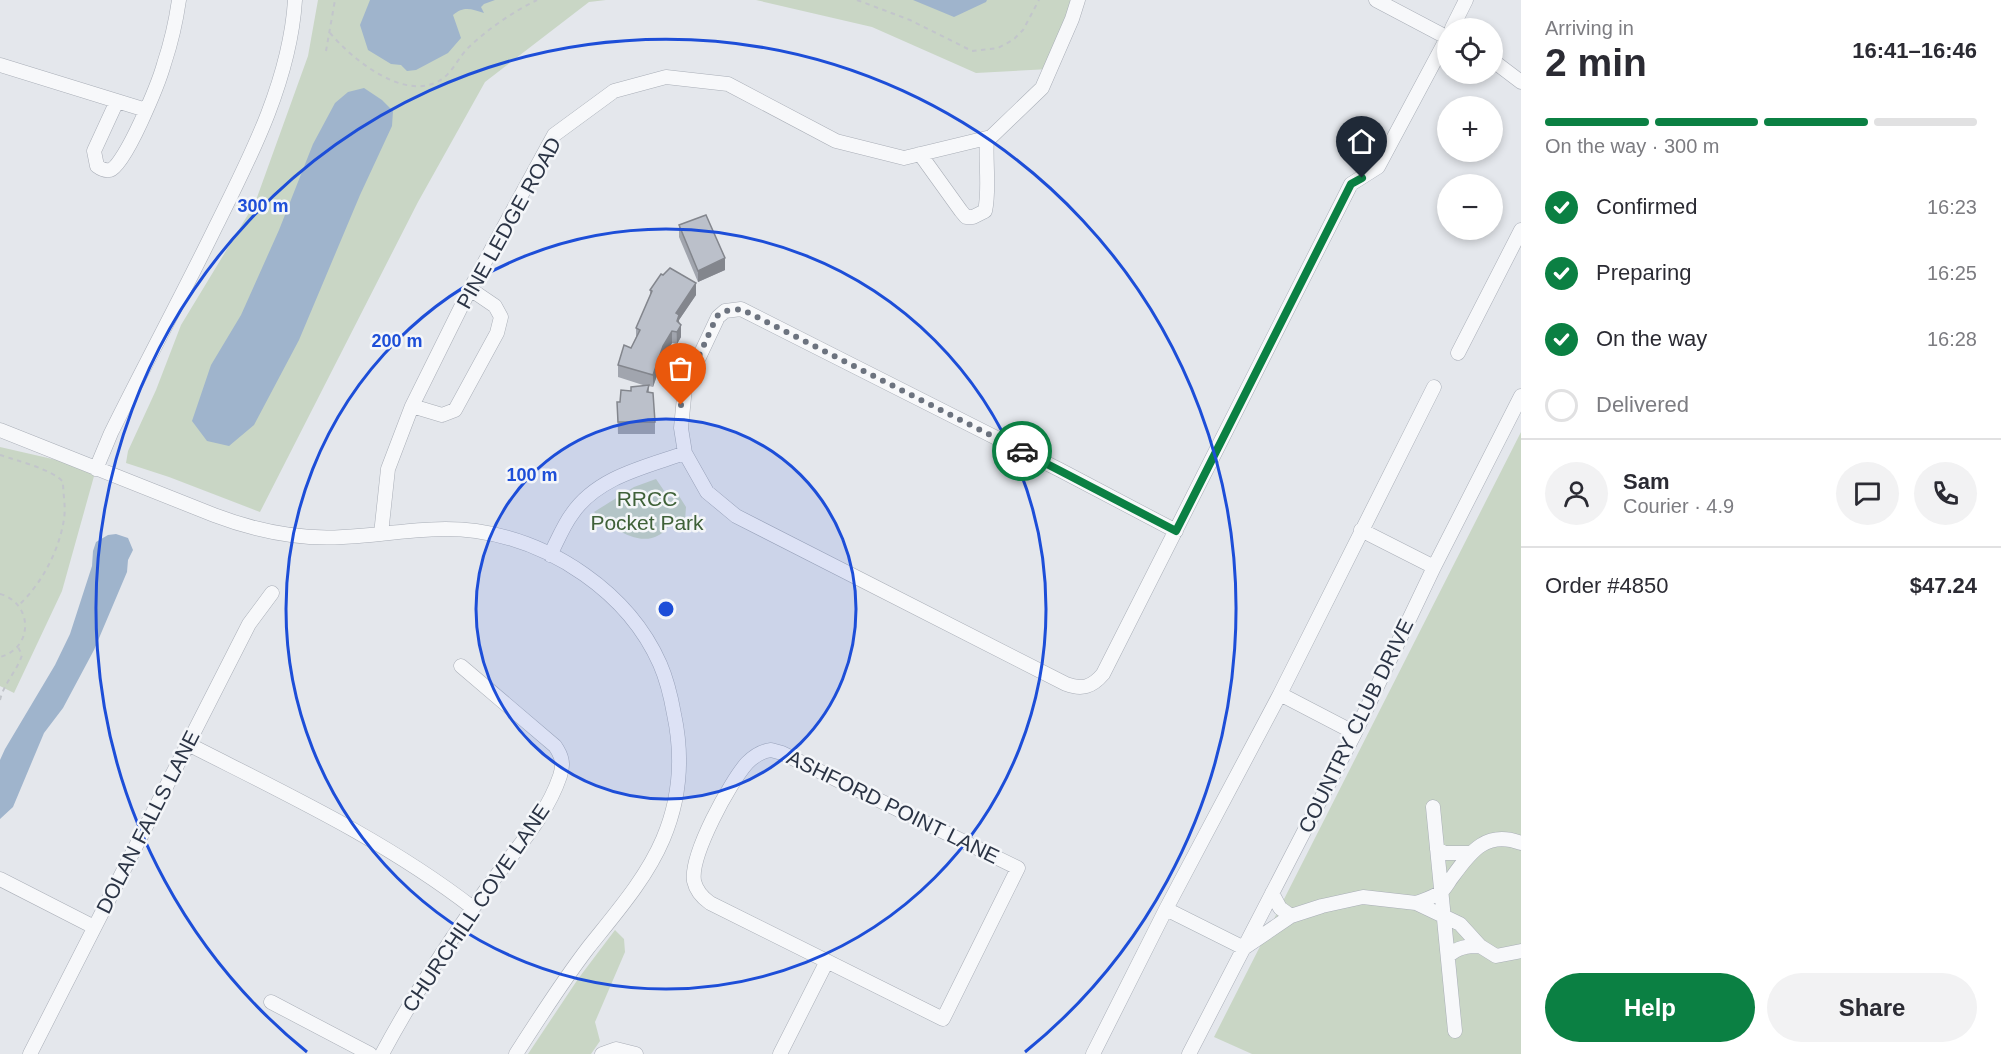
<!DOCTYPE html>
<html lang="en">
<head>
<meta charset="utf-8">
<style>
	body { margin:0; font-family:Arial,sans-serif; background:#f2f2f3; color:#2b2b33; height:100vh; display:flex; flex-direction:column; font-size:22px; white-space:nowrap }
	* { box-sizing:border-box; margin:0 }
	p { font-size:20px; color:#7c7c81 }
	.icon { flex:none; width:33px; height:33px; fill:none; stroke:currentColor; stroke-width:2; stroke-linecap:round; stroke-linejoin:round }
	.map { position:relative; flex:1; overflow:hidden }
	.sheet { display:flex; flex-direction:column; background:#fff; width:480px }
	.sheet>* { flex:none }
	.tools { position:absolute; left:1437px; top:18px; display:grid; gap:12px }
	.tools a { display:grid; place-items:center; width:66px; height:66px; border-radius:50%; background:#fff; box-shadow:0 3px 9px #0003; font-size:30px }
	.pin { position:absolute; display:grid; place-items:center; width:51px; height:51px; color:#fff; margin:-62px -26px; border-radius:50% 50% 50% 0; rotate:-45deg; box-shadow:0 0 6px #0007 }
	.pin .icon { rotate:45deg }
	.courier { position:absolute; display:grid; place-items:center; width:60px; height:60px; margin:-30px; border:4px solid #0b8043; border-radius:50%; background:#fff; color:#222; box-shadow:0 2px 8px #0007 }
	.overview em { font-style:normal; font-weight:800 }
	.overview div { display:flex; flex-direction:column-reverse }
	.overview { display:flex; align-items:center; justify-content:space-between; height:102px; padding:0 24px }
	h1 { font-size:39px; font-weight:800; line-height:45px }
	.bar { display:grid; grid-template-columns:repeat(4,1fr); gap:9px 6px; align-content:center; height:72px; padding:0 24px }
	.bar i { height:8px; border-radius:4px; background:#e1e1e2 }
	.bar .on { background:#0b8043 }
	.bar p { grid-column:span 4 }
	.line { display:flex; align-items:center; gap:15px; padding:0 24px; border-top:2px solid #e1e1e2 }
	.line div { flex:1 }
	.round { display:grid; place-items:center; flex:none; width:63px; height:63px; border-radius:32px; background:#f2f2f3 }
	ol { padding:0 24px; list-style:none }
	li { display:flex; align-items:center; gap:18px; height:66px }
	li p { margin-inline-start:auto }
	li .icon { padding:6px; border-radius:50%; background:#0b8043; color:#fff; stroke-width:4 }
	li:last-child { color:#7c7c81 }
	li i { width:33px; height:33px; border:3px solid #e1e1e2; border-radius:50% }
	.action { display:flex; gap:12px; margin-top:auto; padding:12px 24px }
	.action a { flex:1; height:69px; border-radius:36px; background:#0b8043; color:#fff; font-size:24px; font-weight:800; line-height:69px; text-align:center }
	.action a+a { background:#f2f2f3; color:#2b2b33 }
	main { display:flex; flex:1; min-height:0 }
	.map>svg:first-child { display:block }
	.green { fill:#c9d6c5 }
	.water { fill:#9fb4cc }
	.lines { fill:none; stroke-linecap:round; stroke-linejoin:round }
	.minor-casing { stroke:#a9aeb7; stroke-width:15 }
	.path { stroke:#c2c5cb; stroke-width:2; stroke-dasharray:4.5 4.5; stroke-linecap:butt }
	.minor { stroke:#f7f8fa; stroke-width:14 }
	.wall { fill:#a1a5ae }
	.shaded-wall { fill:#83868d }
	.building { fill:#bbc0ca; stroke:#83868d; stroke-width:1.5 }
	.done { stroke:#6c737f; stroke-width:6; stroke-dasharray:0 10.8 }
	.route { stroke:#0b8043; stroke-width:8 }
	.ring { fill:none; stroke:#1d4ed8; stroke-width:3 }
	.labels { text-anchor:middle; stroke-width:5; stroke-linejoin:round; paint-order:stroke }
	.street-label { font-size:21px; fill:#2b3445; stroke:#f4f6f9 }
	.park-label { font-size:21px; fill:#3f6138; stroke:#f4f6f9 }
	.centre { fill:#1d4ed8; stroke:#f4f6f9; stroke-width:3 }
	.ring-label { font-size:18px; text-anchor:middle; font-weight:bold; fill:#1d4ed8; stroke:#f4f6f9; stroke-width:5; stroke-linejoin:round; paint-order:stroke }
</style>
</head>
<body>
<main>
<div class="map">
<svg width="1521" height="1054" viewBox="0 0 1521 1054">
	<rect width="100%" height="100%" fill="#e4e7ec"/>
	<!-- green -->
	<path class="green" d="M 318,0 L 606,0 L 589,2 L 485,82 L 418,202 L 260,512 L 169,477 L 126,463 L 128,451 L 156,390 L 181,325 L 255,203 L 308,56 Z
		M 756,0 L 1077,0 L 1050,69 L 976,73 L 872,27 Z
		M 1521,432 L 1521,1054 L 1252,1054 L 1214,1037 Z
		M 0,447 L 96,469 L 62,591 L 14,693 L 0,686 Z
		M 656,479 L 669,498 L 679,496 L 686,507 L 685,520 L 673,521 C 669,525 665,532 659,535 C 637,548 609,525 594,512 L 634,487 Z
		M 615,930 L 624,939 L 625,952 L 595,1022 L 600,1041 L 591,1054 L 528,1054 L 578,979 Z"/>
	<!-- water -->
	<path class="water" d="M 370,0 L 495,0 L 484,4 L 481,7 L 484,13 C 471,9 464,6 453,15 L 461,38 L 448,53 L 416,70 L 407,71 L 401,65 L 391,64 L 368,50 L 360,25 Z
		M 913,0 L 987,0 L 986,2 L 954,17 Z
		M 364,88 L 382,100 L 393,111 L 392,126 L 360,195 L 299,340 L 254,425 L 229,446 L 207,441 L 192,421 L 211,365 L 241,315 L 279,230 L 313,144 L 335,103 L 348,92 Z
		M 116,534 L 128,538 L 133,550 L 128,560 L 127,572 L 94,650 L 63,708 L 44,733 L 13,807 L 0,819 L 0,760 L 5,749 L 55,665 L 70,634 L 92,566 L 93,551 L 96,542 L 108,535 Z"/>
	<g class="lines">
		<defs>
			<path id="minor" d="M 1376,0 L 1448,38
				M 1452,28 L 1466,0
				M 1492,60 L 1521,82
				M 0,65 L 146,110
				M 117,101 L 94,151 L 97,166 C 101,169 105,171 110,170 C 125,166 159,82 164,64 C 171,43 176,21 179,0
				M 920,154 L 961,211 L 966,217 L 973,217 L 985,211 C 990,189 985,162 987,138
				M 1458,353 L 1521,230
				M 412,406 L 442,415 L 455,410 L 497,333 L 501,317 L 495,306 L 470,289
				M 0,430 L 214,515 C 256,531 298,540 343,537 C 387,535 431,525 476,531 C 552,542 628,592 660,664 C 667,680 671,697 674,714 C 683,756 680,799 663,839 C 646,879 615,914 588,948 C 562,982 539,1018 516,1054
				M 685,453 L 681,428 L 685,387 L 718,317 L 725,311 L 741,309 L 1060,470 L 1176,531
				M 96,469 L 111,433 C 145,364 182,296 216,226 C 251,156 290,80 295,0
				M 1361,530 L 1434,567
				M 381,534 L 388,469 L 412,406 L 470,289 L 554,135 L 614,91 L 666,77 L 728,84 L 836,141 L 904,158 L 991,137 L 1042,88 L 1072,19 L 1078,0
				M 550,555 C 557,542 563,526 572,514 C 597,477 645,467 685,453 L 707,492 L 736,516 L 1066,684 C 1082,690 1092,687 1103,674 L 1351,184 L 1378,167 L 1448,36
				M 1280,694 L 1355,733
				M 188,744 C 286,794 385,840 473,908
				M 771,750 L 782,753 L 1018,868 L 943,1019 L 710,903 C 703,898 696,890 694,881 C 690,855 730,782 747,763 C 754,756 762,751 771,750 Z
				M 1433,807 L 1455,1031
				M 1521,843 C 1487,830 1471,851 1453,876 C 1449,881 1446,887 1442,891 C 1435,897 1424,900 1416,903 L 1460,924 L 1480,946 L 1496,956 L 1521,951
				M 1437,849 L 1445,853 L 1470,853
				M 0,879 L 94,927
				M 1272,893 L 1280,908 L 1291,916
				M 1166,909 L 1244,948 L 1291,916 L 1322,906 L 1363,897 L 1416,903
				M 1448,956 C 1458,947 1467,946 1480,946
				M 271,1002 L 370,1054
				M 30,1054 L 249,624 L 272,593
				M 382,1054 C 413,996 449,941 488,887 C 513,852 546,818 560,776 C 564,764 562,756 555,746 L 461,666
				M 602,1054 L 616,1049 L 636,1054
				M 780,1054 L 827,961
				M 1093,1054 L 1166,909 L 1280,694 L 1434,387
				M 1189,1054 L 1355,733 L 1434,567 L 1521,396"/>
		</defs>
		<!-- minor casing -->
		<use href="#minor" class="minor-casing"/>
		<!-- path -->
		<path class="path" d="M 857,0 L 910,20 L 972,51 L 998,48 L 1013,40 L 1023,30 L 1039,0
			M 330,33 C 352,59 403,101 439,81 C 452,74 459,56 469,47 C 489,28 513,12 537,0
			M 326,51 L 335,0
			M 0,455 C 15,460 54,470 63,482 C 63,494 66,507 64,519 C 59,551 42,583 19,605
			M 0,594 C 33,603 34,648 0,657
			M 0,700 C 4,683 17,671 22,655 L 18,647"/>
		<!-- minor -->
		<use href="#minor" class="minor"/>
	</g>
	<!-- wall -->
	<path class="wall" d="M 679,225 L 725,270 L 698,282 L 679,237 Z
		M 650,290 L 696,295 L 679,320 L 681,337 L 677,344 L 672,343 L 663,358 L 653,387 L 649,386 L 649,393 L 655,422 L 655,434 L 618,434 L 617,402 L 620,402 L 631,391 L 646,386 L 618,377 L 618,365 L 631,348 L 636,337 L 636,328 L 650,297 Z"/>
	<!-- shaded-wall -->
	<path class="shaded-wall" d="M 725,258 L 725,270 L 698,282 L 698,271 Z
		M 696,283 L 696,295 L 679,320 L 679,326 L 681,325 L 681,337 L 677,344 L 676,313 Z
		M 672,331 L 672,343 L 663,358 L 653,387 L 653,375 L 663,346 Z"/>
	<!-- building -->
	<path class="building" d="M 706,215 L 725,258 L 698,271 L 679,225 Z
		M 670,268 L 696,283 L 676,313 L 679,315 L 677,321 L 681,325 L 677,332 L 672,331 L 663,346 L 653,375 L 618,365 L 624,345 L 631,348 L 640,330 L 636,328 L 652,291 L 650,290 L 661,274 L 663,275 Z
		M 649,385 L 647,392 L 653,393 L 655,422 L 618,422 L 617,402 L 620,402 L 621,390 L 631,391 L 631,387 Z"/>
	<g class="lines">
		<!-- done -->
		<path class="done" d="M 681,405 L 685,387 L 717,316 L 725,311 L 741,309 L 1022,451"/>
		<!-- route -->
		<path class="route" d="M 1022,451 L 1176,531 L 1351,184 L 1362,178"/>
	</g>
	<!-- distance rings -->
	<circle cx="666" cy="609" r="190" fill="#1d4ed8" fill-opacity=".12"/>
	<g class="ring">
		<circle cx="666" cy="609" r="190"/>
		<circle cx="666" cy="609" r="380"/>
		<path d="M307 1052A570 570 0 1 1 1025 1052"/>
	</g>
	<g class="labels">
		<!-- street labels -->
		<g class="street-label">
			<text transform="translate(509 223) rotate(-61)" y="7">PINE LEDGE ROAD</text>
			<text transform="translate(1356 726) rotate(-64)" y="7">COUNTRY CLUB DRIVE</text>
			<text transform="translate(893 807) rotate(26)" y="7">ASHFORD POINT LANE</text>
			<text transform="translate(148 822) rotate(-63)" y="7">DOLAN FALLS LANE</text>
			<text transform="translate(476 908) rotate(-56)" y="7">CHURCHILL COVE LANE</text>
		</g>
		<!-- park labels -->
		<g class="park-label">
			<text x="647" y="506">RRCC<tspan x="647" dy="24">Pocket Park</tspan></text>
		</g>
	</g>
	<circle cx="666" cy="609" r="9" class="centre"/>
	<g class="ring-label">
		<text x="263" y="212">300 m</text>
		<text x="397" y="347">200 m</text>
		<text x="532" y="481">100 m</text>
	</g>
</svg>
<div class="tools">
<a><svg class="icon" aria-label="locate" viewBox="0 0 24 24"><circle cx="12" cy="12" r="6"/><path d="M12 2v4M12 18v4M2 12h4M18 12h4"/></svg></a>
<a>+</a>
<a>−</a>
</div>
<div class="pin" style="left:681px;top:405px;background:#ea580c"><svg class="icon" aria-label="bag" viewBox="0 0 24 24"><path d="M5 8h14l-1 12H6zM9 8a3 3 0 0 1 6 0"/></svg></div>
<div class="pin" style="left:1362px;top:178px;background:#1f2937"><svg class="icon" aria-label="home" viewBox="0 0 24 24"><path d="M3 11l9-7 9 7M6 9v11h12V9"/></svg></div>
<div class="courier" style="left:1022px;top:451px"><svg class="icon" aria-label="car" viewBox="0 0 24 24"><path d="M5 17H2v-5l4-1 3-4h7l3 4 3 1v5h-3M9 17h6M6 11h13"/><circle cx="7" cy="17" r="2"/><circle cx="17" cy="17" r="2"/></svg></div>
</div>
<section class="sheet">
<div class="overview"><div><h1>2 min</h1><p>Arriving in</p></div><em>16:41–16:46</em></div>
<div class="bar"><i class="on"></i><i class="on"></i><i class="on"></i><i></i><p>On the way · 300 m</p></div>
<ol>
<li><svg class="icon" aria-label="check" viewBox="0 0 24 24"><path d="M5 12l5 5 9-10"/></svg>Confirmed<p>16:23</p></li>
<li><svg class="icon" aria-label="check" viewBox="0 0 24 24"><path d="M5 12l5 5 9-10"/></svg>Preparing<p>16:25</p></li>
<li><svg class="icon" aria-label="check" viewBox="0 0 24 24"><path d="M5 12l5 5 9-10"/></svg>On the way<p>16:28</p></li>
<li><i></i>Delivered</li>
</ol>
<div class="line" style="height:108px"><a class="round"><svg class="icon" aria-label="person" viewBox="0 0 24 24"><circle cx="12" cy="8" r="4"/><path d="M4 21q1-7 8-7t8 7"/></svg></a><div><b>Sam</b><p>Courier · 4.9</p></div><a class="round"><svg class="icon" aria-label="chat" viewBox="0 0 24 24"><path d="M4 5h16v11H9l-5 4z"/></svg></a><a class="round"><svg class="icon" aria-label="phone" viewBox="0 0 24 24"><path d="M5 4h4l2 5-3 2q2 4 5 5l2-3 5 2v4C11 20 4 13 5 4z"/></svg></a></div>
<div class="line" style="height:78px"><div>Order #4850</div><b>$47.24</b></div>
<div class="action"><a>Help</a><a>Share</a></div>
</section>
</main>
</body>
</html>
